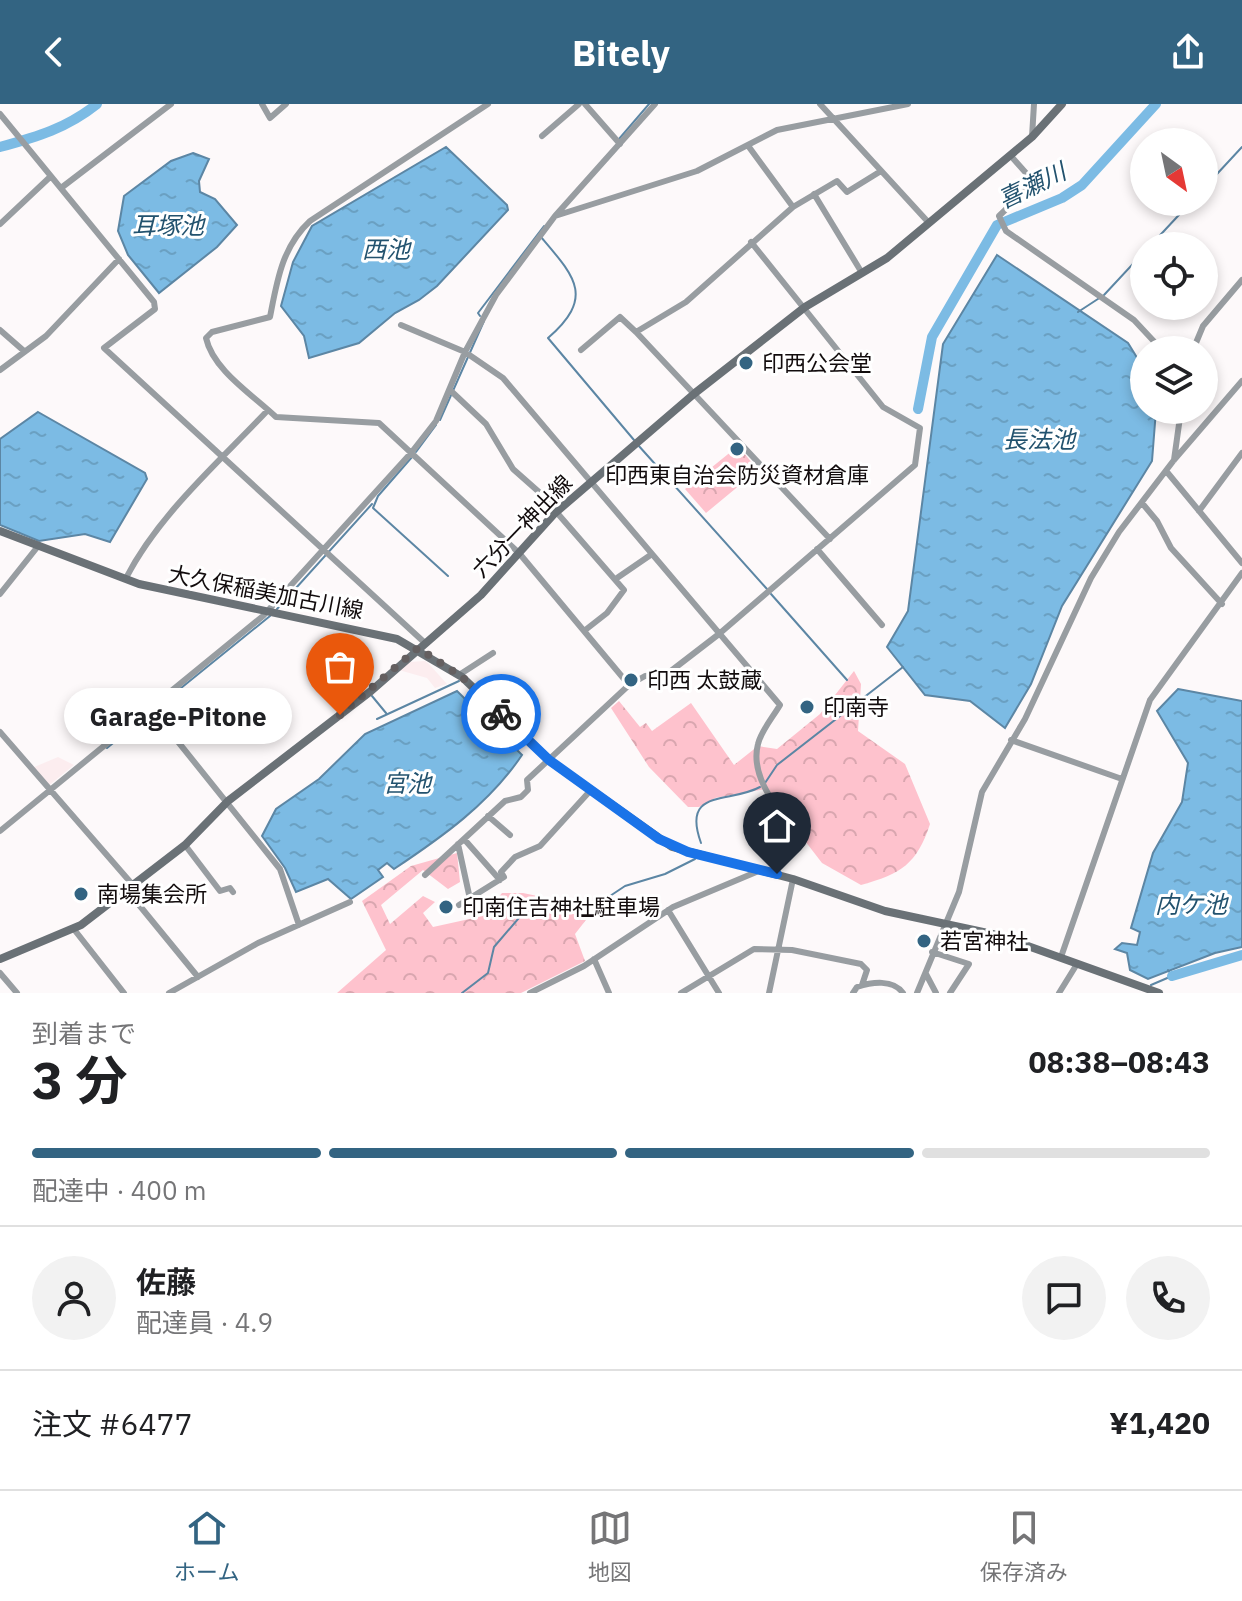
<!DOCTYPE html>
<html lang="ja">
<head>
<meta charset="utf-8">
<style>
	body { margin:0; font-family:"IBM Plex Sans","Noto Sans JP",sans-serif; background:#f2f2f2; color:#202124; height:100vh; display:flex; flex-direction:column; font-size:30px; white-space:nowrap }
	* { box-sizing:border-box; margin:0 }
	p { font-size:26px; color:#757577 }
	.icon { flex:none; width:44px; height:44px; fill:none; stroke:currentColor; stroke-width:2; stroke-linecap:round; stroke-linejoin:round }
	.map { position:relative; height:889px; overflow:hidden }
	.details { display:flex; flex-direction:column; background:#fff; flex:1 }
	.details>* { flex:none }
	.needle { width:52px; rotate:147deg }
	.controls { position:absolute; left:1130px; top:24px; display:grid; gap:16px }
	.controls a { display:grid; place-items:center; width:88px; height:88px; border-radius:50%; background:#fff; box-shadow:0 4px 12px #0003; font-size:40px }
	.pin { position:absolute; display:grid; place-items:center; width:68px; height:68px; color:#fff; margin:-82px -34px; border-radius:50% 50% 50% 0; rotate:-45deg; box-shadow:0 0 8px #0007 }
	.pin .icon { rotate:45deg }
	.courier { position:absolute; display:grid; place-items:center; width:80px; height:80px; margin:-40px; border:6px solid #1a73e8; border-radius:50%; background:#fff; color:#222; box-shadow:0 2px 10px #0007 }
	.bubble { position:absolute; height:56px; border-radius:28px; background:#fff; box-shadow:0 4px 12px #0003; font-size:26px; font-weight:700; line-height:56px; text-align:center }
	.overview em { font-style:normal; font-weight:700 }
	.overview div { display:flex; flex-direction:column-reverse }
	.overview { display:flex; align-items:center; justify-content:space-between; height:136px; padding:0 32px }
	h1 { font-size:52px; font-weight:700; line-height:60px }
	.bar { display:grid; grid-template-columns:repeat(4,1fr); gap:12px 8px; align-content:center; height:96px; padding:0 32px }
	.bar i { height:10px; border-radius:6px; background:#e0e0e0 }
	.bar .active { background:#336482 }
	.bar p { grid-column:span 4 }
	.line { display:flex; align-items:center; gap:20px; padding:0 32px; border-top:2px solid #e0e0e0 }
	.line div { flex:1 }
	.round { display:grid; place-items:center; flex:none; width:84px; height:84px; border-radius:42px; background:#f2f2f2 }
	header { display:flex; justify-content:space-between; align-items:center; height:104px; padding:0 32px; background:#336482; color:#fff; font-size:36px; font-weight:700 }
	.menu { display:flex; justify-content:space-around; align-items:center; height:112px; border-top:2px solid #e0e0e0; background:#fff; font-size:22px; color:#757577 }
	.menu a { display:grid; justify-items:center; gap:4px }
	.menu .active { color:#336482 }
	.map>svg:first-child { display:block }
	.built { fill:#fcedef }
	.forest { fill:url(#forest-crowns) }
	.water { fill:url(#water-ripples); stroke:#5c86a4; stroke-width:2 }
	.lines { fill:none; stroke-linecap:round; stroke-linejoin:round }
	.stream { stroke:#5c86a4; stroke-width:2 }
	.river { stroke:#7cbbe4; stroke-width:10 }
	.minor { stroke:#989da1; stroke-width:6 }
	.secondary { stroke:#6a7176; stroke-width:8 }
	.done { stroke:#645f60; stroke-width:8; stroke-dasharray:0 14.4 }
	.route { stroke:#1a73e8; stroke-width:10 }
	.poi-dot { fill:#336482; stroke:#fff; stroke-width:3 }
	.labels { text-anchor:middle; stroke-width:6; stroke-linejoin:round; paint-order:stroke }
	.poi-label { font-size:22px; fill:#120c0d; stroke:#fff; text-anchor:start }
	.street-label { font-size:22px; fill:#120c0d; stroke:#fff }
	.water-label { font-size:24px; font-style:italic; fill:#22526e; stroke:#fff }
</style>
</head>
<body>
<header><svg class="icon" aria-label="back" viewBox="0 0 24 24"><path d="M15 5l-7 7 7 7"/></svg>Bitely<svg class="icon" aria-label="share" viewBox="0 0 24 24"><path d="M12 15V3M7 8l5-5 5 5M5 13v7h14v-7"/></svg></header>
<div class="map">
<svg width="1242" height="889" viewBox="0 0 1242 889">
	<defs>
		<pattern id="forest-crowns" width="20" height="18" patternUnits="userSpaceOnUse" patternTransform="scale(2)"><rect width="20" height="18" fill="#fec2cd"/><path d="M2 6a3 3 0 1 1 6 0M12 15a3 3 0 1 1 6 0" fill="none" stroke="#d9a6af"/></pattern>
		<pattern id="water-ripples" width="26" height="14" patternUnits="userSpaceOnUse" patternTransform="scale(2)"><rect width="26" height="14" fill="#7cbbe4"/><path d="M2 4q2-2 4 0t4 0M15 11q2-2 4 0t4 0" fill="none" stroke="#6aa0c2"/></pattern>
	</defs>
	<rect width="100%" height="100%" fill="#fdf9fa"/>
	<!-- built -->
	<path class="built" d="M 425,557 L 429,560 L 447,580 L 435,584 L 427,574 L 399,566 L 409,558 Z
		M 58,653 L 74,661 L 47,683 L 32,664 Z"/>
	<!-- forest -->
	<path class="forest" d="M 738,342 L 758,366 L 706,409 L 685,385 Z
		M 854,567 L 861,580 L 858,627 L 905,660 L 930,720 C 917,760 901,770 861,781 L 822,759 L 765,685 L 715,694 L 699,703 L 688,703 L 649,663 L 611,604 L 619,597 L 640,623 L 646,619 L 652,627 L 691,599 L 734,661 L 758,642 L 777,645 L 820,610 Z
		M 457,749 L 460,778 L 448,785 L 423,766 L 381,801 L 390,820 L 423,792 L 435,798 L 423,809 L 433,823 L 483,812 L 502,789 L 523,789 L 585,802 L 589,812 L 575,830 L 585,857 L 521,889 L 337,889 L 386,846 L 362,797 L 411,762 Z"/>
	<!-- water -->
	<path class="water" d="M 446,43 L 507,101 L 508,106 L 437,182 L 419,196 L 395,209 L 359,239 L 309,254 L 304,232 L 281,202 L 293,158 L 312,122 Z
		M 193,49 L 209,55 L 199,77 L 200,88 L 215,95 L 237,121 L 217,143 L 159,189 L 128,151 L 118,127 L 124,92 L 171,57 Z
		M 997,151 L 1128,239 L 1144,265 L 1144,306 L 1156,306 L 1152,357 L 1062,502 L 1031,580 L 1005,624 L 970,597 L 925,591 L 887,543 L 908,507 L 943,240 Z
		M 38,308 L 145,369 L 147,375 L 110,438 L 85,430 L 39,437 L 0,421 L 0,335 Z
		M 1178,585 L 1242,597 L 1242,843 L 1215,849 L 1148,875 L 1130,866 L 1127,849 L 1115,845 L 1122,839 L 1137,841 L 1140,828 L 1131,824 L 1153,749 L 1182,698 L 1188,659 L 1157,607 Z
		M 457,587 L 522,651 C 489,700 442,733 394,765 L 387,759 L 378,766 L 383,773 L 351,795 L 328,775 L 296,788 L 285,764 L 262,732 L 276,705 L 319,675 L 365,630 Z"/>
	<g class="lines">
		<!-- stream -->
		<path class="stream" d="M 619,35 L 649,0
			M 1204,84 L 1242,43
			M 541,133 C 575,173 595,193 548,234 L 634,336
			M 1150,142 L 1191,98
			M 1078,208 L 1104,191 L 1144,148
			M 480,212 L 478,209 L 544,122
			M 440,316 L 484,217
			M 638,341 L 767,485
			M 416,348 L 436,321
			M 412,353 L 378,392 L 373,404 L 448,472
			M 771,490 L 847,576
			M 277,505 L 372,400
			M 372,592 L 386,609
			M 377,615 L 459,577
			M 107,644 L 270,512
			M 765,679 L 777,661 L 903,563
			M 701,739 C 681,684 729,700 760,683
			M 1151,881 L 1172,872 L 1168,866
			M 462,889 L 488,869 L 494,843 L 530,801 L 546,798 L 595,802 L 625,782 L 665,770 L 695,755"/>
		<!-- river -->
		<path class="river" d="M 0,43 C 37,33 67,24 97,0
			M 918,305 L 932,233 L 997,121 L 1062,94 L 1082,81 L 1156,0
			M 1172,872 L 1242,851"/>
		<!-- minor -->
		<path class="minor" d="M 262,0 L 270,14 L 286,0
			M 488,0 L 310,117 C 282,143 277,177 270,213 L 212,228 L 206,234 C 213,266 253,291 276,313 L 379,319 L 519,449 L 629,581
			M 585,0 L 620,40
			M 820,0 L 929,119
			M 0,10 L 154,198 L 155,205 L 104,244 L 425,539
			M 542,32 L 579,0
			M 1032,33 L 1034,0
			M 749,43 L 793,103 L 686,198 L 636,228 L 830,435
			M 1010,51 L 1034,78 L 999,112 L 1006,127 L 1134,216 L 1162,246
			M 61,84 L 171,0
			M 814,90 L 862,169
			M 793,103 L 837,77 L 847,88 L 881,67
			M 555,112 L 697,67 L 777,26 L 908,0
			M 0,120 L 50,73
			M 401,221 L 465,248 L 503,274 L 780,601 C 773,613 761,627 758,640 C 749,674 780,707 798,732
			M 0,226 L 24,247
			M 581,246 L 620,213 L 636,228
			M 1193,246 L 1203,222 L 1242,176
			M 0,266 L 46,232 L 119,155
			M 450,286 L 486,320 L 513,365 L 539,388 L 624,486 L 607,509 L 584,527
			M 1174,356 L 1181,306
			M 1167,368 L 1242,459
			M 1142,399 L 1157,417 L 1171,444 L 1222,500
			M 1199,407 L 1242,349
			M 817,445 L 882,521
			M 126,474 C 159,410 219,358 268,306
			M 617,474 L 652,450
			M 0,490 L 39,441
			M 459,571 L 493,549
			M 151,604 L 280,765 L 299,821
			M 0,628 L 132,780
			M 1011,636 L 1122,675
			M 488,712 L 510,731
			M 0,727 L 263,512 L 411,349 L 436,317 L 465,248 L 496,191 L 555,112 L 655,0
			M 464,735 L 500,776
			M 458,740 L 470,795
			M 185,741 L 220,787 L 230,784 L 233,788
			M 425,771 L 505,697 L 521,693 L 528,686 L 527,676 L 629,581 L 645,572 L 667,570 L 719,530 L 915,361 L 920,324 L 883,303 L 751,138
			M 126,785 L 198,873
			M 459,801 L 504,773 L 501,768 L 515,753 L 540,742 L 590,687
			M 668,806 L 719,889
			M 73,824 L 124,889
			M 932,848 L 969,860 L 950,889
			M 1061,853 L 1150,596 L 1242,469
			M 594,855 L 609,889
			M 0,869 L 17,889
			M 926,870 L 936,889
			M 169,889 L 258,839 L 350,798
			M 530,889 L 584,862 L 673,803 L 761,766
			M 681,889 L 754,845 L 792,846 L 861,860 L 867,866 L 862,881
			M 769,889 L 793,775
			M 853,889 L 857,883 C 872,878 893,875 903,889
			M 917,889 L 959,788 L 982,688 L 1025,615 L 1091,474 L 1119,428 L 1174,356 L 1242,277
			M 1059,889 L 1077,860"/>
		<!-- secondary -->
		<path class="secondary" d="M 0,427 L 139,480 L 397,535 L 462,573 L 549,656 L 672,743 L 793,775 L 885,807 L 997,831 L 1159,889
			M 0,855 L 81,821 L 185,741 L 228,697 L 371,587 L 481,491 L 554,410 L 695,289 L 805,203 L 887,154 L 1032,33 L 1062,0"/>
	</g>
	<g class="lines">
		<!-- done -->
		<path class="done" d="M 340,611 L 418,544 L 462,573 L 501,610"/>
		<!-- route -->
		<path class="route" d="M 501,610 L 549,656 L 659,735 L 688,748 L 777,770"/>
	</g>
	<!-- markers -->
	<g class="poi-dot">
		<circle cx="746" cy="259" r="8"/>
		<circle cx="737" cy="345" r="8"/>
		<circle cx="631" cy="576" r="8"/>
		<circle cx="807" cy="603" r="8"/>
		<circle cx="81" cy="790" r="8"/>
		<circle cx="446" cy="803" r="8"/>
		<circle cx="924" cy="837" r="8"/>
	</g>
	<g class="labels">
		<!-- poi labels -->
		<g class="poi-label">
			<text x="762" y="267">印西公会堂</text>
			<text x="737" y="379" text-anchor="middle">印西東自治会防災資材倉庫</text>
			<text x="647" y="584">印西 太鼓蔵</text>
			<text x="823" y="611">印南寺</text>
			<text x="97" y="798">南場集会所</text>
			<text x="462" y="811">印南住吉神社駐車場</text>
			<text x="940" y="845">若宮神社</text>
		</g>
		<!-- street labels -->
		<g class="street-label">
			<text transform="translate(522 422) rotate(-46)" y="8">六分一神出線</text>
			<text transform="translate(266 488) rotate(11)" y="8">大久保稲美加古川線</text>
		</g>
		<!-- water labels -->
		<g class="water-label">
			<text transform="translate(1032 82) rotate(-26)" y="8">喜瀬川</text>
			<text x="168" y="130">耳塚池</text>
			<text x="386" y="154">西池</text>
			<text x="1039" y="344">長法池</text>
			<text x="407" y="688">宮池</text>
			<text x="1191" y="809">内ケ池</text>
		</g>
	</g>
</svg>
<div class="controls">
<a><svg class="needle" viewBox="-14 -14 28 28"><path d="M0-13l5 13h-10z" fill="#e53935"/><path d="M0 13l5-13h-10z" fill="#757577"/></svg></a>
<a><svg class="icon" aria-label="locate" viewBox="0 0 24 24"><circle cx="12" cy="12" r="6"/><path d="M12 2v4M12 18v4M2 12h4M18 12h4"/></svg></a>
<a><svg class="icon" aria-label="layers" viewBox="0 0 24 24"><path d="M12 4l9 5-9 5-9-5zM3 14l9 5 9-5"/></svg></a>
</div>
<div class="pin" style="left:340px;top:611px;background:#ea580c"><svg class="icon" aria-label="bag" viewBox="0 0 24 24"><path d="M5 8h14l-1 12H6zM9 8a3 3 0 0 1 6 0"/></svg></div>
<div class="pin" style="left:777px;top:770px;background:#1f2937"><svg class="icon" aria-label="home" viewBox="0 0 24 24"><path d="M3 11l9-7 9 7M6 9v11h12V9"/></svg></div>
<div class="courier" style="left:501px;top:610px"><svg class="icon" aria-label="bike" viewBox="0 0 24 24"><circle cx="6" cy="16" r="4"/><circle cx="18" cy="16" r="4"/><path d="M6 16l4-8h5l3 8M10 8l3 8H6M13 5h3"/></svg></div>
<div class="bubble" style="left:64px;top:584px;width:228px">Garage-Pitone</div>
</div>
<section class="details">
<div class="overview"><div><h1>3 分</h1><p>到着まで</p></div><em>08:38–08:43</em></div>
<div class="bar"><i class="active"></i><i class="active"></i><i class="active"></i><i></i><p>配達中 · 400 m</p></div>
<div class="line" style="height:144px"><a class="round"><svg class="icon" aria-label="person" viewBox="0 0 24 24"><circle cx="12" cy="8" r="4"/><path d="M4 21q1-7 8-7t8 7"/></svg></a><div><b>佐藤</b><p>配達員 · 4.9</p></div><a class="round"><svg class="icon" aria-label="chat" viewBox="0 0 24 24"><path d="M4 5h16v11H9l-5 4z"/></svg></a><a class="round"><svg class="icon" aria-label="phone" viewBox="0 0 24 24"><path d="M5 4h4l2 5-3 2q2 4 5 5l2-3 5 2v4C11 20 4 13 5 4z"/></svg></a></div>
<div class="line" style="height:104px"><div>注文 #6477</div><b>¥1,420</b></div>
</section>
<nav class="menu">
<a class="active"><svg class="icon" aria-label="home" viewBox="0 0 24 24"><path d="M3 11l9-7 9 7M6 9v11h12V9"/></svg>ホーム</a>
<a><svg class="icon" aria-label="map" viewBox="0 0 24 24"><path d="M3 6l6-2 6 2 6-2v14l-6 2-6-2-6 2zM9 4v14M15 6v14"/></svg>地図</a>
<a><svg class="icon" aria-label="saved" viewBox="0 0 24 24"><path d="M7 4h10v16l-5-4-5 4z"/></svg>保存済み</a>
</nav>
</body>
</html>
